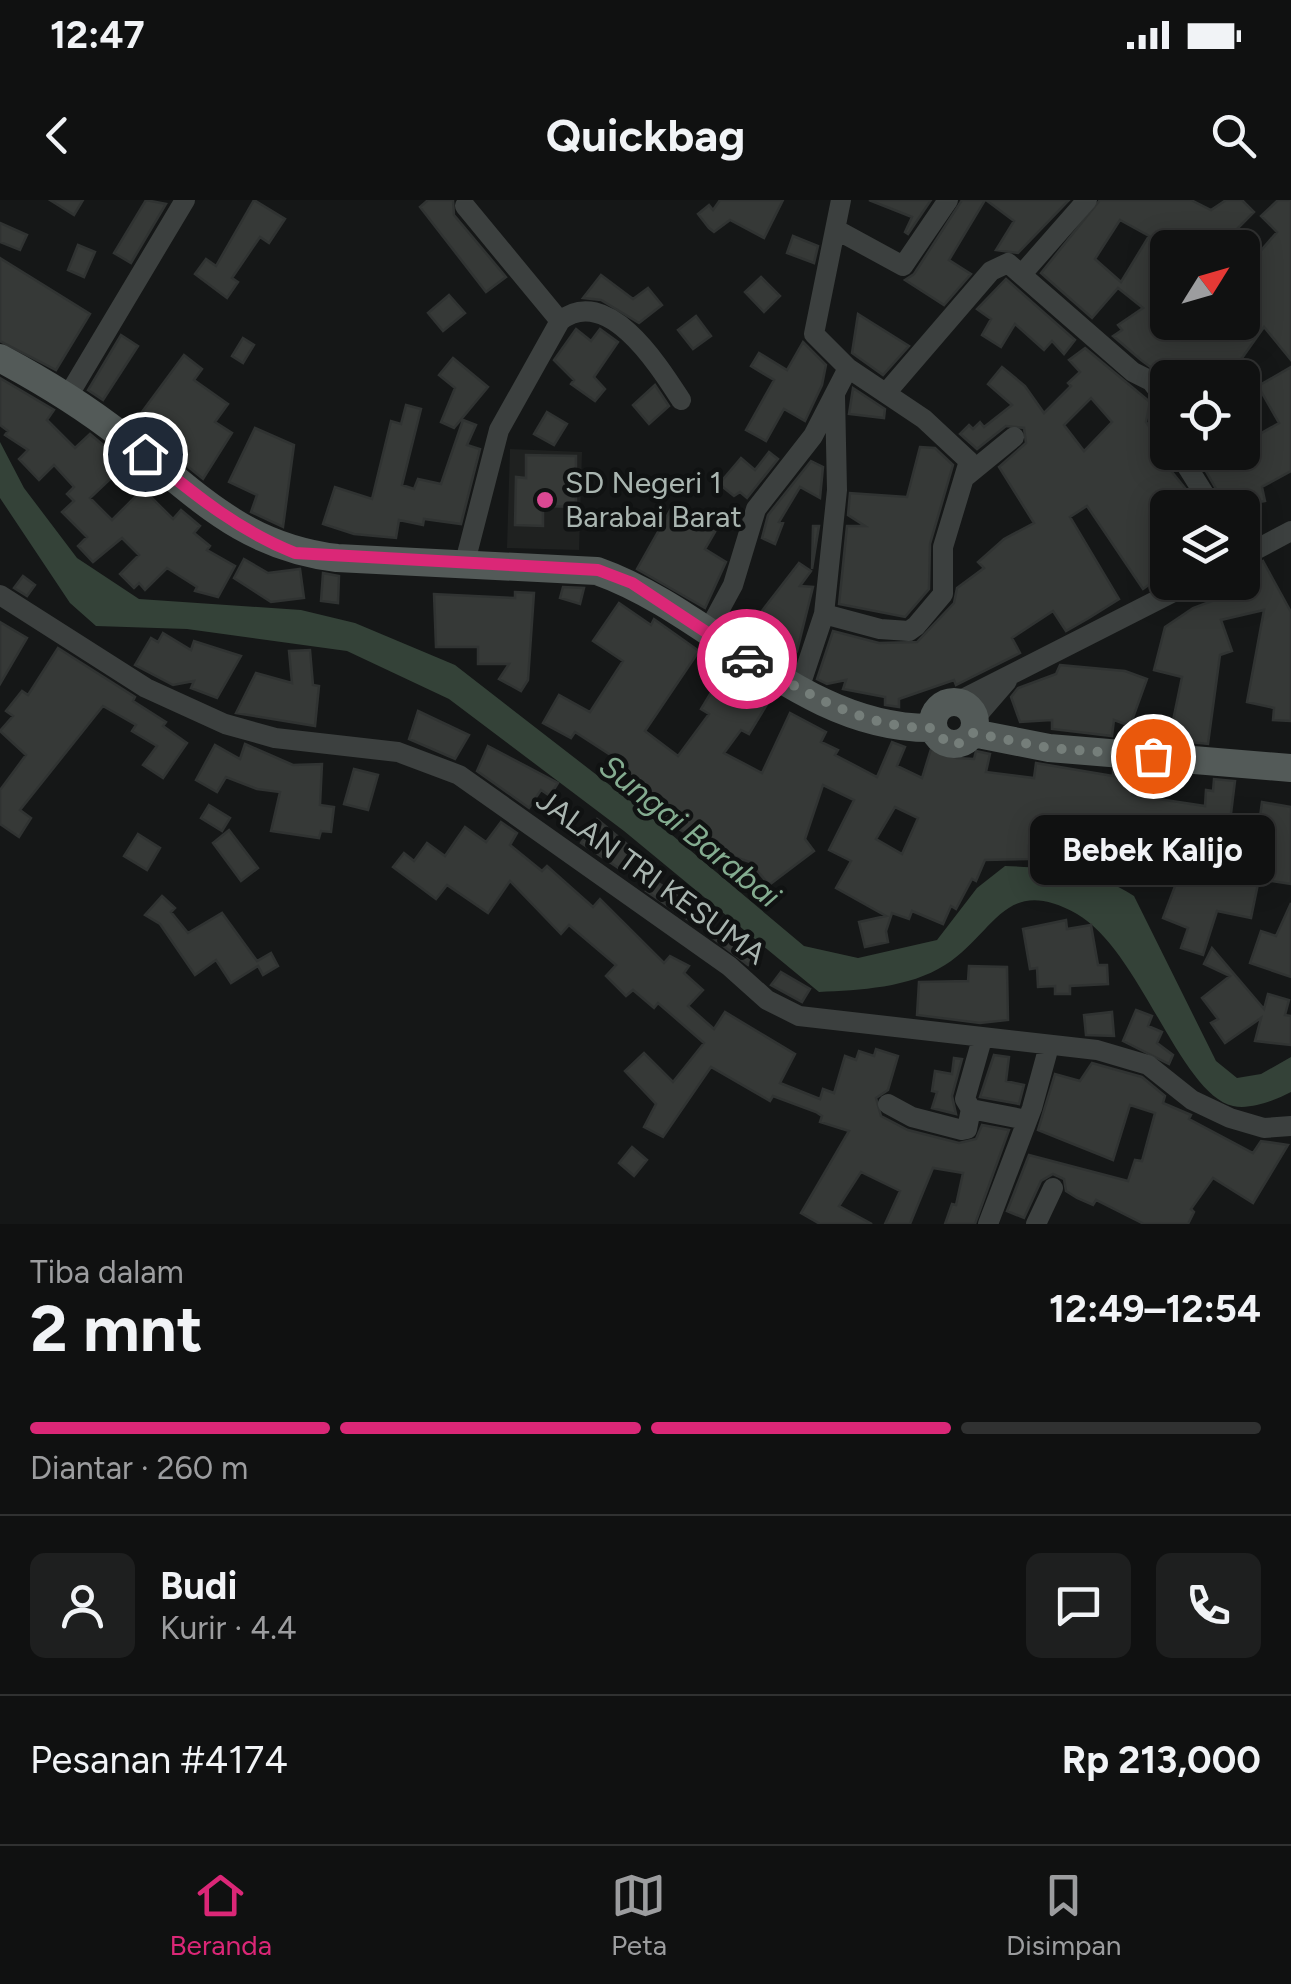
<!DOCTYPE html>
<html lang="id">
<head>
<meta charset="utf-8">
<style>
	body { margin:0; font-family:Figtree,sans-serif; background:#1e1f1f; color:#f1f3f6; height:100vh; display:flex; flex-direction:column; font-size:38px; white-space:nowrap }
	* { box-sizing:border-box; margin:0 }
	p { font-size:32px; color:#9c9d9f }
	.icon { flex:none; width:55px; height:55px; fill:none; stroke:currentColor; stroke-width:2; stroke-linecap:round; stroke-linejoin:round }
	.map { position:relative; height:1024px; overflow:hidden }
	.sheet { display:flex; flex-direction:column; background:#101111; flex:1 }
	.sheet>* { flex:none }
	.needle { width:65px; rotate:53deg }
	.buttons { position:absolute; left:1150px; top:30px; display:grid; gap:20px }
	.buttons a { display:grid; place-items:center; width:110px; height:110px; border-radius:15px; background:#101111; box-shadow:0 5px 25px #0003,0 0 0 2px #303131; font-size:50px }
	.pin { position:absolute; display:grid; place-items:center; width:85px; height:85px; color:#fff; margin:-42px; border:5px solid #fff; border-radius:50%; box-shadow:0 2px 10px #0007 }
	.courier { position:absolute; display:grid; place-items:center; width:100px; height:100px; margin:-50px; border:8px solid #db2777; border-radius:50%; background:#fff; color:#222; box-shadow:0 2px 12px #0007 }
	.bubble { position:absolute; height:70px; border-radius:15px; background:#101111; box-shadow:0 5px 25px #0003,0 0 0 2px #303131; font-size:32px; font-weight:700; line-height:70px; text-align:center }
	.head em { font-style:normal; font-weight:700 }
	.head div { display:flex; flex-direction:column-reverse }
	.head { display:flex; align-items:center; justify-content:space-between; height:170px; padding:0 30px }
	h1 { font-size:65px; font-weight:700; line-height:75px }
	.bar { display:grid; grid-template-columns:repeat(4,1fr); gap:15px 10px; align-content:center; height:120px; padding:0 30px }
	.bar i { height:12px; border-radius:8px; background:#303131 }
	.bar .on { background:#db2777 }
	.bar p { grid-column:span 4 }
	.line { display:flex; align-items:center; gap:25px; padding:0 30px; border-top:2px solid #303131 }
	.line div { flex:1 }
	.round { display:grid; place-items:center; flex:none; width:105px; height:105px; border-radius:15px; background:#1e1f1f }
	.status { display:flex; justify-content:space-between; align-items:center; height:70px; padding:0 50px; background:#101111; direction:ltr }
	.status svg { height:28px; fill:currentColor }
	header { display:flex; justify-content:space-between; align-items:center; height:130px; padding:0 30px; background:#101111; font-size:45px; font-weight:700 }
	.tabs { display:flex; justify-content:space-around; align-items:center; height:140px; border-top:2px solid #303131; background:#101111; font-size:28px; color:#9c9d9f }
	.tabs a { display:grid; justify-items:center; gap:5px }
	.tabs .on { color:#db2777 }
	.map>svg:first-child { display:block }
	.built { fill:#1f2120 }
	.water { fill:#344238 }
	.building { fill:#363937; stroke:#303332; stroke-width:2.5; fill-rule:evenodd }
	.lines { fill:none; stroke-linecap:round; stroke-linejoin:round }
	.minor { stroke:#3c403f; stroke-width:20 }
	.major { stroke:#535a58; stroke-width:28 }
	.done { stroke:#757e7a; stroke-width:10; stroke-dasharray:0 18 }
	.route { stroke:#db2777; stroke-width:12 }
	.poi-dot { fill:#dc4893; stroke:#101212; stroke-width:4 }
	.labels { text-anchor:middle; stroke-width:9; stroke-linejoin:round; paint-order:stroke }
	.poi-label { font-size:30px; fill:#a9b5b0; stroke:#101212; text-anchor:start }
	.street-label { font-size:30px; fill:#a9b5b0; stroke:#101212 }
	.water-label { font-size:32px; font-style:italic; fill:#84ac90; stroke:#101212 }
</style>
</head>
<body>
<div class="status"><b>12:47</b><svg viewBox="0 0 49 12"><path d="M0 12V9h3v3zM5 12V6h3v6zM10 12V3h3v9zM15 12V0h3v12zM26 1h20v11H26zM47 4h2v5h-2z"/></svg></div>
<header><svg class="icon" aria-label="back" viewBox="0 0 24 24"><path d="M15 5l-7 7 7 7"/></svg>Quickbag<svg class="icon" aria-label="search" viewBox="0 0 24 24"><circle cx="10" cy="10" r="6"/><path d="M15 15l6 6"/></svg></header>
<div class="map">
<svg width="1291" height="1024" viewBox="0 0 1291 1024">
	<rect width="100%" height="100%" fill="#151717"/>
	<!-- built -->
	<path class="built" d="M 510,249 L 582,252 L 579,350 L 507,348 Z"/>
	<!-- water -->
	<path class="water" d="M 0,242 L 24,288 L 77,358 L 139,399 L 301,410 L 355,423 L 455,465 L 647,614 L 804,746 L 858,758 L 937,740 L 977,688 L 1005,666 C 1051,668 1095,670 1134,696 L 1216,861 L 1237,878 L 1261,874 L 1291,857 L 1291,892 C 1276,900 1251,910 1233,906 C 1180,894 1140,750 1077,714 C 1004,673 995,734 945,765 C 909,788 860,790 819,792 L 624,631 L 449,499 L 347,451 L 187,429 L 96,426 L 70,403 L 0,298 Z"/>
	<!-- building -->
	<path class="building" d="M 50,0 L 83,0 L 74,15 Z
		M 146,0 L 166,4 L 131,63 L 114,53 Z
		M 254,0 L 285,19 L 269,43 L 260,37 L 232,78 L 238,82 L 227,98 L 195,74 L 206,59 L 216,66 Z
		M 428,0 L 453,0 L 454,15 L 506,77 L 486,92 L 420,7 Z
		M 720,0 L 783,0 L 764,38 L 730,20 L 714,32 L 709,28 L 698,14 L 709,5 L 713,10 Z
		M 869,0 L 931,0 L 908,34 L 905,32 L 912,17 Z
		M 962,0 L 985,0 L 949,60 L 971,74 L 944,105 L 905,80 L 914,74 Z
		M 986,0 L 1069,0 L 1018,53 L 996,50 L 1014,21 Z
		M 1100,0 L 1191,0 L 1211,10 L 1226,0 L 1242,0 L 1254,12 L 1232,34 L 1257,55 L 1277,32 L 1261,16 L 1278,0 L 1291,0 L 1291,160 L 1264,127 L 1235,168 L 1241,178 L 1217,173 L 1213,178 L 1199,168 L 1189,178 L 1168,180 L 1141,160 L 1113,136 L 1122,130 L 1118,125 L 1143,108 L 1118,88 L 1092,118 L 1041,73 ZM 1120,20 L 1149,36 L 1121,82 L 1095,59 ZM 1168,48 L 1242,48 L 1242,122 L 1168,122 Z
		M 0,23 L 27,35 L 20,50 L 0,42 Z
		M 793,36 L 818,46 L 814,63 L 787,53 Z
		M 78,45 L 95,52 L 84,77 L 68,70 Z
		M 0,58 L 90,114 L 56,170 L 0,141 Z
		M 601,75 L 633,99 L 648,88 L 662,105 L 639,123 L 601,100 L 583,98 Z
		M 761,77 L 780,96 L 764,112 L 745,92 Z
		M 1006,79 L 1075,140 L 1064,154 L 1052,141 L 1044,150 L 1015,124 L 1001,147 L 982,135 L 991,119 L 977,109 Z
		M 449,95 L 465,113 L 443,131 L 428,113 Z
		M 858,114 L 909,146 L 883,175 L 852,153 Z
		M 696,116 L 711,136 L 693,149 L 678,130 Z
		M 576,129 L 591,141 L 600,129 L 618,142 L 594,177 L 605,189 L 595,201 L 571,184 L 574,180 L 554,160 Z
		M 121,135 L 138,146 L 103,200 L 88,190 Z
		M 243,138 L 254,145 L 243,163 L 232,156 Z
		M 803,142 L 826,165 L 822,185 L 805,221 L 784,209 L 766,241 L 746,230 L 774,180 L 751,166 L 759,153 L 787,170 Z
		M 1085,148 L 1150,202 L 1146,222 L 1165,249 L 1168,267 L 1185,288 L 1168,300 L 1168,371 L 1143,389 L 1087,306 L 1070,317 L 1119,399 L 1089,418 L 1066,431 L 1053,411 L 1012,438 L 1020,453 L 956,485 L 954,480 L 899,499 L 899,507 L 885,505 L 885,497 L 843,489 L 846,480 L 827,484 L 817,479 L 833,431 L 879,443 L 917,442 L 954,403 L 957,388 L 984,368 L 978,362 L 1004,339 L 1034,323 L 999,267 L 1026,243 L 1024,228 L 1006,226 L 977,249 L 960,234 L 969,225 L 973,229 L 980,222 L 984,227 L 1012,205 L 988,184 L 1002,167 L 1025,186 L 1044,213 L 1071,186 L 1068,183 L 1080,172 L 1069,160 ZM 1091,198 L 1112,222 L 1084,251 L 1064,225 Z
		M 184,155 L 202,169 L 194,180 L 228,204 L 215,222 L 232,233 L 203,279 L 181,261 L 189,251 L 139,216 Z
		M 453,158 L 488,187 L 454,228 L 441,222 L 455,188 L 439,175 Z
		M 1291,167 L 1291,271 L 1262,287 L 1265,301 L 1227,308 L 1195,252 L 1242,252 L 1242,244 L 1279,223 L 1258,186 Z
		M 0,178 L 54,210 L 47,220 L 75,248 L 90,234 L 126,264 L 90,298 L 112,320 L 143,289 L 173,319 L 181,310 L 200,326 L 194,333 L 210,346 L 207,350 L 235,366 L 218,397 L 195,391 L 197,387 L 167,368 L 145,390 L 139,383 L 134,388 L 120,374 L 139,355 L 122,338 L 93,362 L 78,346 L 87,337 L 62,312 L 74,301 L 67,294 L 74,287 L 54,265 L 39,280 L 19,259 L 28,250 L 5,235 L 8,231 L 0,225 Z
		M 655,185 L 669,206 L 649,224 L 633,205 Z
		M 853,188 L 885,209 L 884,218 L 849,214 Z
		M 406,205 L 421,209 L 402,285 L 414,289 L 418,279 L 441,284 L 463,220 L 476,225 L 467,245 L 480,249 L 461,324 L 424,319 L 423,325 L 399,320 L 396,338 L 354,334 L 323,324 L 335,287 L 372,299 L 391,221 L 401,224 Z
		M 547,212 L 567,224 L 554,245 L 534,234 Z
		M 255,228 L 294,245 L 283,327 L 251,312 L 257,295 L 229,282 Z
		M 920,247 L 935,248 L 953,265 L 930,344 L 929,389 L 905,417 L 839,404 L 847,326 L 865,326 L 848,315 L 850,293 L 907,297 Z
		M 769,252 L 778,259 L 747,298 L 740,292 L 734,296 L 719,284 L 741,258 L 755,270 Z
		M 526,255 L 576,256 L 576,307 L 543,306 L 543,326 L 515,325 L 516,277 L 526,278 Z
		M 811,261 L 823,267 L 820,298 L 800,287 L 779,322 L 783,323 L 775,344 L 762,338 L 768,315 Z
		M 672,307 L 715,332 L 705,349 L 726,362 L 705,408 L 637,369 Z
		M 813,326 L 819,326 L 812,369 Z
		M 244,359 L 268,373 L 300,369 L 304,398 L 271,402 L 234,378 Z
		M 1263,361 L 1291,412 L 1291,521 L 1273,520 L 1274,508 L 1247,502 L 1264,410 L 1221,420 L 1232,451 L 1220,455 L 1208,544 L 1169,540 L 1182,477 L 1154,470 L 1165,427 L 1193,408 L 1220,398 L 1216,388 L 1242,382 L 1242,372 Z
		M 799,363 L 811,371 L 800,386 L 813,387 L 797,451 L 751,425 Z
		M 323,373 L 339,376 L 338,403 L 321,401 Z
		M 23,376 L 35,385 L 27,396 L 14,388 Z
		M 563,387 L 584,388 L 580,404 L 560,398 Z
		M 515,392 L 534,393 L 528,480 L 521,491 L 499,479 L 509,464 L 478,464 L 478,447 L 436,447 L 434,394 L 515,398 Z
		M 619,403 L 651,425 L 654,419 L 699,451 L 645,531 L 678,556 L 709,514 L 701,509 L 721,476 L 769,501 L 749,534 L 741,530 L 724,553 L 762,573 L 790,513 L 826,532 L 821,542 L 838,550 L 835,555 L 877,577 L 892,542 L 905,547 L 897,566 L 922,578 L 931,549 L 957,558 L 974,559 L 976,551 L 990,554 L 986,572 L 1034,578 L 1036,563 L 1113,576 L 1113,571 L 1133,573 L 1132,595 L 1205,606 L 1206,590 L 1213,591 L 1214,579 L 1235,581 L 1228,638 L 1197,634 L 1191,662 L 1225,675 L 1233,634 L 1257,639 L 1262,602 L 1291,607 L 1291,684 L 1259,679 L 1251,718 L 1217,711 L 1203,755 L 1181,748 L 1188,728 L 1163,718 L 1183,665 L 1167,659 L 1169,652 L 1117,640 L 1117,666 L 1084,666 L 1084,661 L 1069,661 L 1069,649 L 1029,646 L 1029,659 L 985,660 L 976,681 L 972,679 L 956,709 L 951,706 L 943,724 L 912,711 L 909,719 L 892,713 L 886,731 L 888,742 L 865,747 L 859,722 L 886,716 L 836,688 L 851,661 L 829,650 L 854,600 L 823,585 L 805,639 L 814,651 L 769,685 L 750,662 L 714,650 L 649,611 L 608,573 L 612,556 L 575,532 L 571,538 L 543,523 L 559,495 L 590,512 L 623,461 L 593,441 ZM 895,607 L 918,618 L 902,654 L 876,639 Z
		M 0,422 L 27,438 L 0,484 Z
		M 163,433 L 191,450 L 194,441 L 241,456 L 217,498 L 191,488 L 194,481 L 173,485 L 135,465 L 151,438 L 158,442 Z
		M 58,448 L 135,497 L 133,501 L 166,522 L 163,526 L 187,543 L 163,578 L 143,565 L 157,546 L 132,531 L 136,525 L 103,506 L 20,610 L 31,618 L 19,637 L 0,624 L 0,590 L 26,555 L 0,531 L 13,516 L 6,511 L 22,491 L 28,495 Z
		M 310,450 L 313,485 L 319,486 L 315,526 L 236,513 L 256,473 L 292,483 L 289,451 Z
		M 1060,465 L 1125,471 L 1147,479 L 1130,526 L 1114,520 L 1112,536 L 1052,529 L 1052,520 L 1020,522 L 1011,497 L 1018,488 L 1056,474 Z
		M 418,511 L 469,535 L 455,559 L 409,539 Z
		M 245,544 L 293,565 L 322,564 L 320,605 L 334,607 L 331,632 L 321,631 L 319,638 L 271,631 L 280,592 L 257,589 L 226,577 L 217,592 L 196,580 L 215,545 L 240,559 Z
		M 488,546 L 558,583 L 550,596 L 541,590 L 529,608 L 477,571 Z
		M 354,569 L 378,575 L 368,610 L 344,604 Z
		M 209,605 L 230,618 L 222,631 L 201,618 Z
		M 597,619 L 635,651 L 620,669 L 581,643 Z
		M 501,622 L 517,633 L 510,645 L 542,671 L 547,666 L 593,707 L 600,699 L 664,763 L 670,756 L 689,766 L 684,773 L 703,790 L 688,806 L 714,829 L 725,812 L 795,854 L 780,883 L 820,899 L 823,889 L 834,893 L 845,856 L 856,860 L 859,851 L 874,856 L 876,849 L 898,856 L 888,890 L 876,898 L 881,916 L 908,930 L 959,943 L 976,939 L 982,925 L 1009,930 L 975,1024 L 945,1024 L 952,1004 L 956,1005 L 963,973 L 933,968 L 910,1024 L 885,1024 L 900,991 L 861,972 L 839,1006 L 872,1024 L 820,1024 L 801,1013 L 849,931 L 820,922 L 822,916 L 816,912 L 773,896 L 770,901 L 711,867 L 663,937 L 644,927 L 656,904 L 625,871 L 644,853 L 673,882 L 704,843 L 658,803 L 654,808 L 633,790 L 626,796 L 606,776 L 616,765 L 569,725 L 561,734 L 510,681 L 488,713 L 447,685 L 436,699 L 393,667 L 404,653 L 414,661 L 427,643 L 445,656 L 465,627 L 486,642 Z
		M 229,630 L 258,668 L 241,681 L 213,643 Z
		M 138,634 L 160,648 L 147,670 L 124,656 Z
		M 654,680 L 698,710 L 690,721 L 646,691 Z
		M 162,696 L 175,708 L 171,712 L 188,733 L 222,713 L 257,761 L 271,753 L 278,766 L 263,775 L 258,766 L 231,783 L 216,760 L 195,775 L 160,724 L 145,715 Z
		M 1291,703 L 1291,777 L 1250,763 L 1261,731 L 1276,736 Z
		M 1066,720 L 1067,729 L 1091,725 L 1098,765 L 1107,765 L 1108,784 L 1070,786 L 1070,794 L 1055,794 L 1055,786 L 1038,787 L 1037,768 L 1030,769 L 1023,729 Z
		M 726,723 L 759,750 L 748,765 L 713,738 Z
		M 1212,748 L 1264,809 L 1268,794 L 1289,800 L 1285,815 L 1291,816 L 1291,845 L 1255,841 L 1261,818 L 1225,843 L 1211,823 L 1218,819 L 1202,798 L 1230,776 L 1204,764 Z
		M 969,766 L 1007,767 L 1008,820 L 980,823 L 917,815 L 919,782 L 968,781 Z
		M 781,772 L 810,789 L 802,802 L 771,785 Z
		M 1136,810 L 1152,816 L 1148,826 L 1162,832 L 1157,843 L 1173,855 L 1169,864 L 1123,841 Z
		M 1112,812 L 1114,836 L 1086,835 L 1084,815 Z
		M 994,855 L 1009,857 L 1006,881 L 1024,885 L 1019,904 L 980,897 Z
		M 954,858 L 962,859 L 952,896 L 956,914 L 932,908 L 937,892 L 932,891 L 935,871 L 952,874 Z
		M 1092,863 L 1142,877 L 1165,896 L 1163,903 L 1191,915 L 1189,919 L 1253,953 L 1261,941 L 1288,945 L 1253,1003 L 1213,978 L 1191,1009 L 1194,1012 L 1188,1024 L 1144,1024 L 1096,1000 L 1093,1005 L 1077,998 L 1066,991 L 1064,979 L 1053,974 L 1041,981 L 1024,1018 L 1007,1011 L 1029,955 L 1128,981 L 1135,960 L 1142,961 L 1155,913 L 1130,905 L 1113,960 L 1038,930 L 1055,874 L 1080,881 Z
		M 632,947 L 647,960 L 634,976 L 619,963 Z"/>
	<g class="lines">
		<!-- minor -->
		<path class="minor" d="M 841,0 L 814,134 L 848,168
			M 837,30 L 903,66 L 948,0
			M 1022,74 L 1087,0
			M 560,121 C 607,83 659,166 681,200
			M 886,193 L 991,71 L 1008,63 L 1133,172 L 1151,181 L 1166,200 L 1158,216 L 1168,236
			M 68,196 L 185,0
			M 1178,252 L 1213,308
			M 964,278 L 1014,237
			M 1242,357 L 1291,331
			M 465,362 L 499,230 L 560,121 L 465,6
			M 0,395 L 146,488 L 225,524 L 275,538 L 398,552 L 459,575 L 729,766 L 767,800 L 799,816 L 1097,850 L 1148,865 L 1192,900 L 1230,918 L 1264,928 L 1291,926
			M 707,433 L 733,385 L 756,309 L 813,236 L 848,168 L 924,219 L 969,261 L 943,347 L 943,394 L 916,426 L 909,431 L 880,429 L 824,414
			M 799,489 L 824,414 L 837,290 L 835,196
			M 957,502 L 1193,382
			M 975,518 L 1007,481
			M 888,904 L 912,917 L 962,930 L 967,929 L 971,909 L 1027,920
			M 971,909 L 965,899 L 982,839
			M 988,1024 L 1032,908 L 1049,846
			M 1036,1024 L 1053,988"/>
		<!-- major -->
		<path class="major" d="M 0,158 C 43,181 84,206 122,236 C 196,293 240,346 337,358 L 597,371 C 713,412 802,530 933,528
			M933 523a21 21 0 1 1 42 0a21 21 0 1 1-42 0Z
			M 973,533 L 1049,548 L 1291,568"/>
	</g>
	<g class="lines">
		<!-- done -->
		<path class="done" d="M 747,459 C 807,493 863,529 933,528 L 948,544 L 962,543 L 973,533 L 1049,548 L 1153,556"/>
		<!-- route -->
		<path class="route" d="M 145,254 C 193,293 237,330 295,353 L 598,370 L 632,383 L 747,459"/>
	</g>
	<!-- markers -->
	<circle class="poi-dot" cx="545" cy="300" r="10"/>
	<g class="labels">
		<!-- poi labels -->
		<g class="poi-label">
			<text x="565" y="293">SD Negeri 1<tspan x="565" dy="34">Barabai Barat</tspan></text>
		</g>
		<!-- street labels -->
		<g class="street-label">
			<text transform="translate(651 677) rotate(36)" y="10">JALAN TRI KESUMA</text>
		</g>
		<!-- water labels -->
		<g class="water-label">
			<text transform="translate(690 631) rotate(39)" y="11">Sungai Barabai</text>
		</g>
	</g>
</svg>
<div class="buttons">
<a><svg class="needle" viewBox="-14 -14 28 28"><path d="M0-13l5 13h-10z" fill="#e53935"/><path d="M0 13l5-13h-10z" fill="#9c9d9f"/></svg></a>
<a><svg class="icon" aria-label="locate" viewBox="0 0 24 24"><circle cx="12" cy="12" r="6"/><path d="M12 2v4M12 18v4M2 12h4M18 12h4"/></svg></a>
<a><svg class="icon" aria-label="layers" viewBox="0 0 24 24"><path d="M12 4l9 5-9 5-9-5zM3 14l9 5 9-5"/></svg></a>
</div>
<div class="pin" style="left:1153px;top:556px;background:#ea580c"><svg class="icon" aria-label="bag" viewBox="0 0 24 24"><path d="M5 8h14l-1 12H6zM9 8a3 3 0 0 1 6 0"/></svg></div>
<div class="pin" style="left:145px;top:254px;background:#1f2937"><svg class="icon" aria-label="home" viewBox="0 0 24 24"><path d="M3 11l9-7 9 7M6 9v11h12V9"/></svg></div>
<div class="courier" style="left:747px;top:459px"><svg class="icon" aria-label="car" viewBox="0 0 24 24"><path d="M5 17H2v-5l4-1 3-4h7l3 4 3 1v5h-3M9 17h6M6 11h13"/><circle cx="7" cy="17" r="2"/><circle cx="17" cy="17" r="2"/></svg></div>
<div class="bubble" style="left:1030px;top:615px;width:245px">Bebek Kalijo</div>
</div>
<section class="sheet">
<div class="head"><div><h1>2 mnt</h1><p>Tiba dalam</p></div><em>12:49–12:54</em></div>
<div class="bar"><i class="on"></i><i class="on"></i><i class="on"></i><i></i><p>Diantar · 260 m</p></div>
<div class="line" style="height:180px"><a class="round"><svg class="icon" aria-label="person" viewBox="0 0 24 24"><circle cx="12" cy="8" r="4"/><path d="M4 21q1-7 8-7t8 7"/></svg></a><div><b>Budi</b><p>Kurir · 4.4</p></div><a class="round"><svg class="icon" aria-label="chat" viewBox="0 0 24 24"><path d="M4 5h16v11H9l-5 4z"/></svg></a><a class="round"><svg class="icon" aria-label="phone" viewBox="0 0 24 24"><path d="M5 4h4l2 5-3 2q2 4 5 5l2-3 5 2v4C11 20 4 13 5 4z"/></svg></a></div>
<div class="line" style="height:130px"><div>Pesanan #4174</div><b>Rp 213,000</b></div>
</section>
<nav class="tabs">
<a class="on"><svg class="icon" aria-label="home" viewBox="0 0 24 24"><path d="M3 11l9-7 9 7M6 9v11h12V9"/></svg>Beranda</a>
<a><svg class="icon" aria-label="map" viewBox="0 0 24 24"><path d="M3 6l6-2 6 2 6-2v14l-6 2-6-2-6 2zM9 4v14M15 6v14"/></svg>Peta</a>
<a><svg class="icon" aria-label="saved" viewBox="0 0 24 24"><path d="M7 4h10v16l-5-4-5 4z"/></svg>Disimpan</a>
</nav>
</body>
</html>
